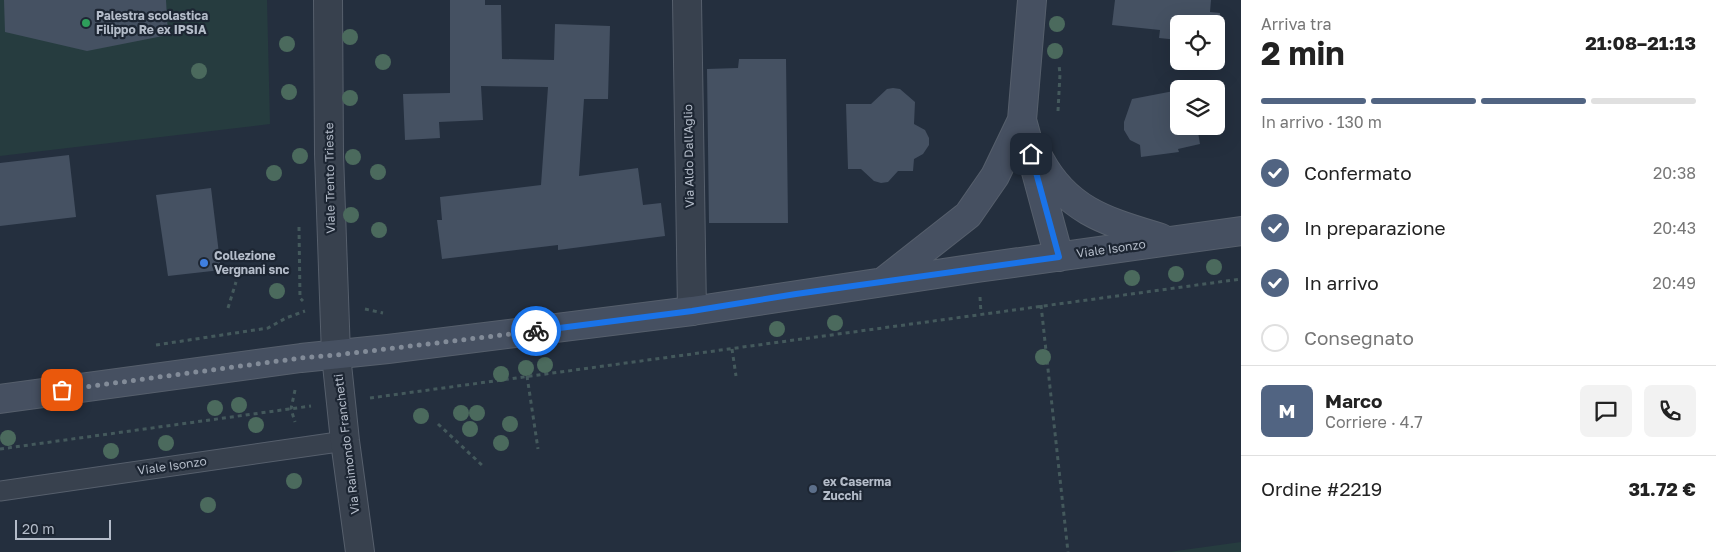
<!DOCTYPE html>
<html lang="it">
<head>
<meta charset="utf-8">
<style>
	body { margin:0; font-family:"Golos Text",sans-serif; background:#f2f2f2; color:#222; height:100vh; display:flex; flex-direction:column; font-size:19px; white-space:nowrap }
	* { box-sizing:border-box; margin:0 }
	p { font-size:16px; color:#767676 }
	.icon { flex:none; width:28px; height:28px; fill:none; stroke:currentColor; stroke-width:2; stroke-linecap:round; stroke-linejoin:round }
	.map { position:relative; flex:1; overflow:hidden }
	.side { display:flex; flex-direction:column; background:#fff; width:475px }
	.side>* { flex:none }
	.tools { position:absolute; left:1170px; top:15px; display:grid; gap:10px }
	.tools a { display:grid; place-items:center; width:55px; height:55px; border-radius:8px; background:#fff; box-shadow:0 5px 20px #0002; font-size:25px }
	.scale { position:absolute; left:15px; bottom:12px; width:96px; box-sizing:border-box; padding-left:5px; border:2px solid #b4bcc9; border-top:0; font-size:14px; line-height:18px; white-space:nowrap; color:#b4bcc9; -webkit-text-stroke:4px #1d2633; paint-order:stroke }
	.pin { position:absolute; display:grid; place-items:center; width:42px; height:42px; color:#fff; margin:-21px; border-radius:10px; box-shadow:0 2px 8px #0006 }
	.courier { position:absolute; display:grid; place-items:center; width:50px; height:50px; margin:-25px; border:4px solid #1a73e8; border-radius:50%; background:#fff; color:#222; box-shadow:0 1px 6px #0007 }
	.summary em { font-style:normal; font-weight:700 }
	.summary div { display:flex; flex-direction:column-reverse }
	.summary { display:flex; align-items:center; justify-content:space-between; height:85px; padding:0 20px }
	h1 { font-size:32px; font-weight:700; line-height:38px }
	.bar { display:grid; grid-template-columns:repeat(4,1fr); gap:8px 5px; align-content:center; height:60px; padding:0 20px }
	.bar i { height:6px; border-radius:4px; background:#e0e0e0 }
	.bar .selected { background:#516482 }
	.bar p { grid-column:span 4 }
	.line { display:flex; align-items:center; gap:12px; padding:0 20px; border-top:1px solid #e0e0e0 }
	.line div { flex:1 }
	.round { display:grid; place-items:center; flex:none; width:52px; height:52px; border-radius:8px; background:#f2f2f2 }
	ol { padding:0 20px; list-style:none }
	li { display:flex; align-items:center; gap:15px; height:55px }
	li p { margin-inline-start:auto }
	li .icon { padding:5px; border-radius:50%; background:#516482; color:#fff; stroke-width:4 }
	li:last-child { color:#767676 }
	li i { width:28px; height:28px; border:2px solid #e0e0e0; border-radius:50% }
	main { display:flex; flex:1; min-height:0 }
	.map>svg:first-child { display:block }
	.green { fill:#263c3f }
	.building { fill:#455162 }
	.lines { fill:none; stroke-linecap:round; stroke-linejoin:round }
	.lane-casing { stroke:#565f6c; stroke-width:21 }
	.street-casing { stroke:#565f6c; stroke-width:30 }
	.secondary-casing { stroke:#565f6c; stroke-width:30 }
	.path { stroke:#44595c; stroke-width:3; stroke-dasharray:4 4; stroke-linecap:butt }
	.lane { stroke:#38414e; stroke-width:19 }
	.street { stroke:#38414e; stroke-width:28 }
	.secondary { stroke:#465061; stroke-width:28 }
	.tree { fill:#4b6a5d }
	.done { stroke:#828b98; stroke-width:5; stroke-dasharray:0 9 }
	.route { stroke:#1a73e8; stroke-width:6 }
	.leisure-dot { fill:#2e9e5b; stroke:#1d2633; stroke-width:2 }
	.shop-dot { fill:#3f7fe0; stroke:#1d2633; stroke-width:2 }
	.service-dot { fill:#5c6f8a; stroke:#1d2633; stroke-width:2 }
	.labels { text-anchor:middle; stroke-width:4.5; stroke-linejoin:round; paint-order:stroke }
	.poi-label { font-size:12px; font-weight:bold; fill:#b4bcc9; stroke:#1d2633; text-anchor:start }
	.street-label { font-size:12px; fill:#b4bcc9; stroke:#1d2633 }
</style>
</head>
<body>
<main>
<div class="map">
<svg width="1241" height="552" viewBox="0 0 1241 552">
	<rect width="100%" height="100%" fill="#242f3e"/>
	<!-- green -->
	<path class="green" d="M 0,0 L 267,0 L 270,124 L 0,156 Z
		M 1241,542 L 1241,552 L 1169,552 Z"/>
	<!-- building -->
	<path class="building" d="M 4,0 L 166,0 L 168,35 L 87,51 L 5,32 Z
		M 450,0 L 485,0 L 485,5 L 501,5 L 502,59 L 554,60 L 555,24 L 610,26 L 608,99 L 584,99 L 579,176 L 638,168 L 643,205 L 661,203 L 665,236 L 558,250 L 558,245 L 442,259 L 437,220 L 442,220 L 440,197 L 541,185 L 548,87 L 481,86 L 483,120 L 439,122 L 440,138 L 405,140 L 403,94 L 450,93 Z
		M 1115,0 L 1211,0 L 1210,12 L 1220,13 L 1217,43 L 1216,24 L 1179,24 L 1179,40 L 1159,38 L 1160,30 L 1112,25 Z
		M 739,59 L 786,59 L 788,223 L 709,223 L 707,69 L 738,68 Z
		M 893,88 L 900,89 L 915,102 L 914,124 L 925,130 L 929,138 L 929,145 L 923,154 L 914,159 L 913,171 L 898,171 L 888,182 L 881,183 L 874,181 L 861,169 L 848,169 L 846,104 L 871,104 L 887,89 Z
		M 1179,90 L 1179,126 L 1197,126 L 1200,144 L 1178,149 L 1179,152 L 1141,157 L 1140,145 L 1130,140 L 1124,130 L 1124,122 L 1132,99 Z
		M 69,155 L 76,217 L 0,226 L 0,163 Z
		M 211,188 L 221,270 L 168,276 L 156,195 Z"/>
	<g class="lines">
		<defs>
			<path id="lane" d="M 0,491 L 345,441"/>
			<path id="street" d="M 328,0 L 329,154 L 336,355 L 345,441 L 360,552
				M 687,0 L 692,311"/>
			<path id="secondary" d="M 1032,0 L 1022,120 L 1059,257
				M 1040,160 C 1068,212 1109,222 1161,238
				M 884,281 L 968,215 L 995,176 L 1022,120
				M 0,399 L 301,358 L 388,349 L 692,311 L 977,268 L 1241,231"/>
		</defs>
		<!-- lane casing -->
		<use href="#lane" class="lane-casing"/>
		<!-- street casing -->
		<use href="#street" class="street-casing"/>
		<!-- secondary casing -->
		<use href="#secondary" class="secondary-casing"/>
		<!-- path -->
		<path class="path" d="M 1058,111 L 1060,74 L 1059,65
			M 299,227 L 300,298 L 303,301
			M 980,297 L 981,313
			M 1041,305 L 1068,552
			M 228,308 L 236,282
			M 365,309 L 383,313
			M 156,345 L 268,328 L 286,318 L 305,311
			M 732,349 L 736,376
			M 527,376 L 538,449
			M 295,390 L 291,409 L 295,422
			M 370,398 L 1241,279
			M 438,424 L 484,467
			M 0,449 L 311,406"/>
		<!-- lane -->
		<use href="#lane" class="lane"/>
		<!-- street -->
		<use href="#street" class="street"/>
		<!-- secondary -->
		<use href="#secondary" class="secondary"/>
	</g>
	<!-- trees -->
	<g class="tree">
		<circle cx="1057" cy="24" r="8"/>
		<circle cx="350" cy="37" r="8"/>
		<circle cx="287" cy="44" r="8"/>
		<circle cx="1055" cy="51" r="8"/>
		<circle cx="383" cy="62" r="8"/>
		<circle cx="199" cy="71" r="8"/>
		<circle cx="289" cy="92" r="8"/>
		<circle cx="350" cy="98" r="8"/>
		<circle cx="300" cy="156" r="8"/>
		<circle cx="353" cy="157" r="8"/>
		<circle cx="378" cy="172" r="8"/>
		<circle cx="274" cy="173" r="8"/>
		<circle cx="351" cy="215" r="8"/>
		<circle cx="379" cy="230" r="8"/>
		<circle cx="1214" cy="267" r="8"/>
		<circle cx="1176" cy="274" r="8"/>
		<circle cx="1132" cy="278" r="8"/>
		<circle cx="277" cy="291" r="8"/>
		<circle cx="835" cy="323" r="8"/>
		<circle cx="777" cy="329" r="8"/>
		<circle cx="1043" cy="357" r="8"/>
		<circle cx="545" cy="365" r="8"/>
		<circle cx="526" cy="368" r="8"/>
		<circle cx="501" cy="374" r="8"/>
		<circle cx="239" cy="405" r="8"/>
		<circle cx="215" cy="408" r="8"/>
		<circle cx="461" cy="413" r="8"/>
		<circle cx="477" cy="413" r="8"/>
		<circle cx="421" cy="416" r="8"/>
		<circle cx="510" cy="424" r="8"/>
		<circle cx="256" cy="425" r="8"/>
		<circle cx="470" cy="429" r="8"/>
		<circle cx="8" cy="438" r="8"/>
		<circle cx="166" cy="443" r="8"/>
		<circle cx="501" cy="443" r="8"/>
		<circle cx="111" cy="451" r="8"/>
		<circle cx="294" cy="481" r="8"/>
		<circle cx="208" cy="505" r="8"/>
	</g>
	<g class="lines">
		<!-- done -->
		<path class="done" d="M 62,390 L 301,358 L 336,355 L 536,331"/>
		<!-- route -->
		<path class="route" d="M 536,331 L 692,311 L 796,294 L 1059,257 L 1031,154"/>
	</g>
	<!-- markers -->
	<circle class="leisure-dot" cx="86" cy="23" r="5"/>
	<circle class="shop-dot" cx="204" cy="263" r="5"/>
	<circle class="service-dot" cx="813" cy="489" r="5"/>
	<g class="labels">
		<!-- poi labels -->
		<g class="poi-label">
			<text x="96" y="20">Palestra scolastica<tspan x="96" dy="14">Filippo Re ex IPSIA</tspan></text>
			<text x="214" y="260">Collezione<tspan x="214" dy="14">Vergnani snc</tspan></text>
			<text x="823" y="486">ex Caserma<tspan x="823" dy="14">Zucchi</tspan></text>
		</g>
		<!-- street labels -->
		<g class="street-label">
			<text transform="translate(689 156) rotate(-91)" y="4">Via Aldo Dall'Aglio</text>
			<text transform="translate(330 178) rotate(-91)" y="4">Viale Trento Trieste</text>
			<text transform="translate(1111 249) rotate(-8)" y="4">Viale Isonzo</text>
			<text transform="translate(347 444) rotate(-97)" y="4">Via Raimondo Franchetti</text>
			<text transform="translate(172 466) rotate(-8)" y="4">Viale Isonzo</text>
		</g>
	</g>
</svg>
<div class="tools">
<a><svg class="icon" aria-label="locate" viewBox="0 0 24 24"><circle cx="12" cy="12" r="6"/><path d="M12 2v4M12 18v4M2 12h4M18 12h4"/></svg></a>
<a><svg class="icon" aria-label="layers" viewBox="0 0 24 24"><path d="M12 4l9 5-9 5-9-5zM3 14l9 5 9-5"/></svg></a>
</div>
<div class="scale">20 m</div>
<div class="pin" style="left:62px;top:390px;background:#ea580c"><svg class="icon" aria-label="bag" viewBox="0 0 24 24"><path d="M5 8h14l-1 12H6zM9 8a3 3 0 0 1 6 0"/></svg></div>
<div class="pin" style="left:1031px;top:154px;background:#1f2937"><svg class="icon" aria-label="home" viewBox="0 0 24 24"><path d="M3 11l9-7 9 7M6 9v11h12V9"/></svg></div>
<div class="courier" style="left:536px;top:331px"><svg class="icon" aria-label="bike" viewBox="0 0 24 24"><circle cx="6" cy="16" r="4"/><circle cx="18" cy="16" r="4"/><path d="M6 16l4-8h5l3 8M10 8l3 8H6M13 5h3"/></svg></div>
</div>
<section class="side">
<div class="summary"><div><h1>2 min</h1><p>Arriva tra</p></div><em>21:08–21:13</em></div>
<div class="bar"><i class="selected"></i><i class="selected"></i><i class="selected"></i><i></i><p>In arrivo · 130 m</p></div>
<ol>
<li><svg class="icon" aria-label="check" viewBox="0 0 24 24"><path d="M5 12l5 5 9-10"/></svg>Confermato<p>20:38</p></li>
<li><svg class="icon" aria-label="check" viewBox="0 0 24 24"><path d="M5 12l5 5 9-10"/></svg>In preparazione<p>20:43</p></li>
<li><svg class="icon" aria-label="check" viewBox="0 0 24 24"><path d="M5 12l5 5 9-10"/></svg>In arrivo<p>20:49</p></li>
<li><i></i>Consegnato</li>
</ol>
<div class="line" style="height:90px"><b class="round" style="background:#516482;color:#fff">M</b><div><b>Marco</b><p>Corriere · 4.7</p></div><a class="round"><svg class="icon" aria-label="chat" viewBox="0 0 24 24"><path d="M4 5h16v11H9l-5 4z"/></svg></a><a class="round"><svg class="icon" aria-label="phone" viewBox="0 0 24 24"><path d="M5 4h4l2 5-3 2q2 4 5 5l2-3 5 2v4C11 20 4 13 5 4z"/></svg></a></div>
<div class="line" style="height:65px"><div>Ordine #2219</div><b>31.72 €</b></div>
</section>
</main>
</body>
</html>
